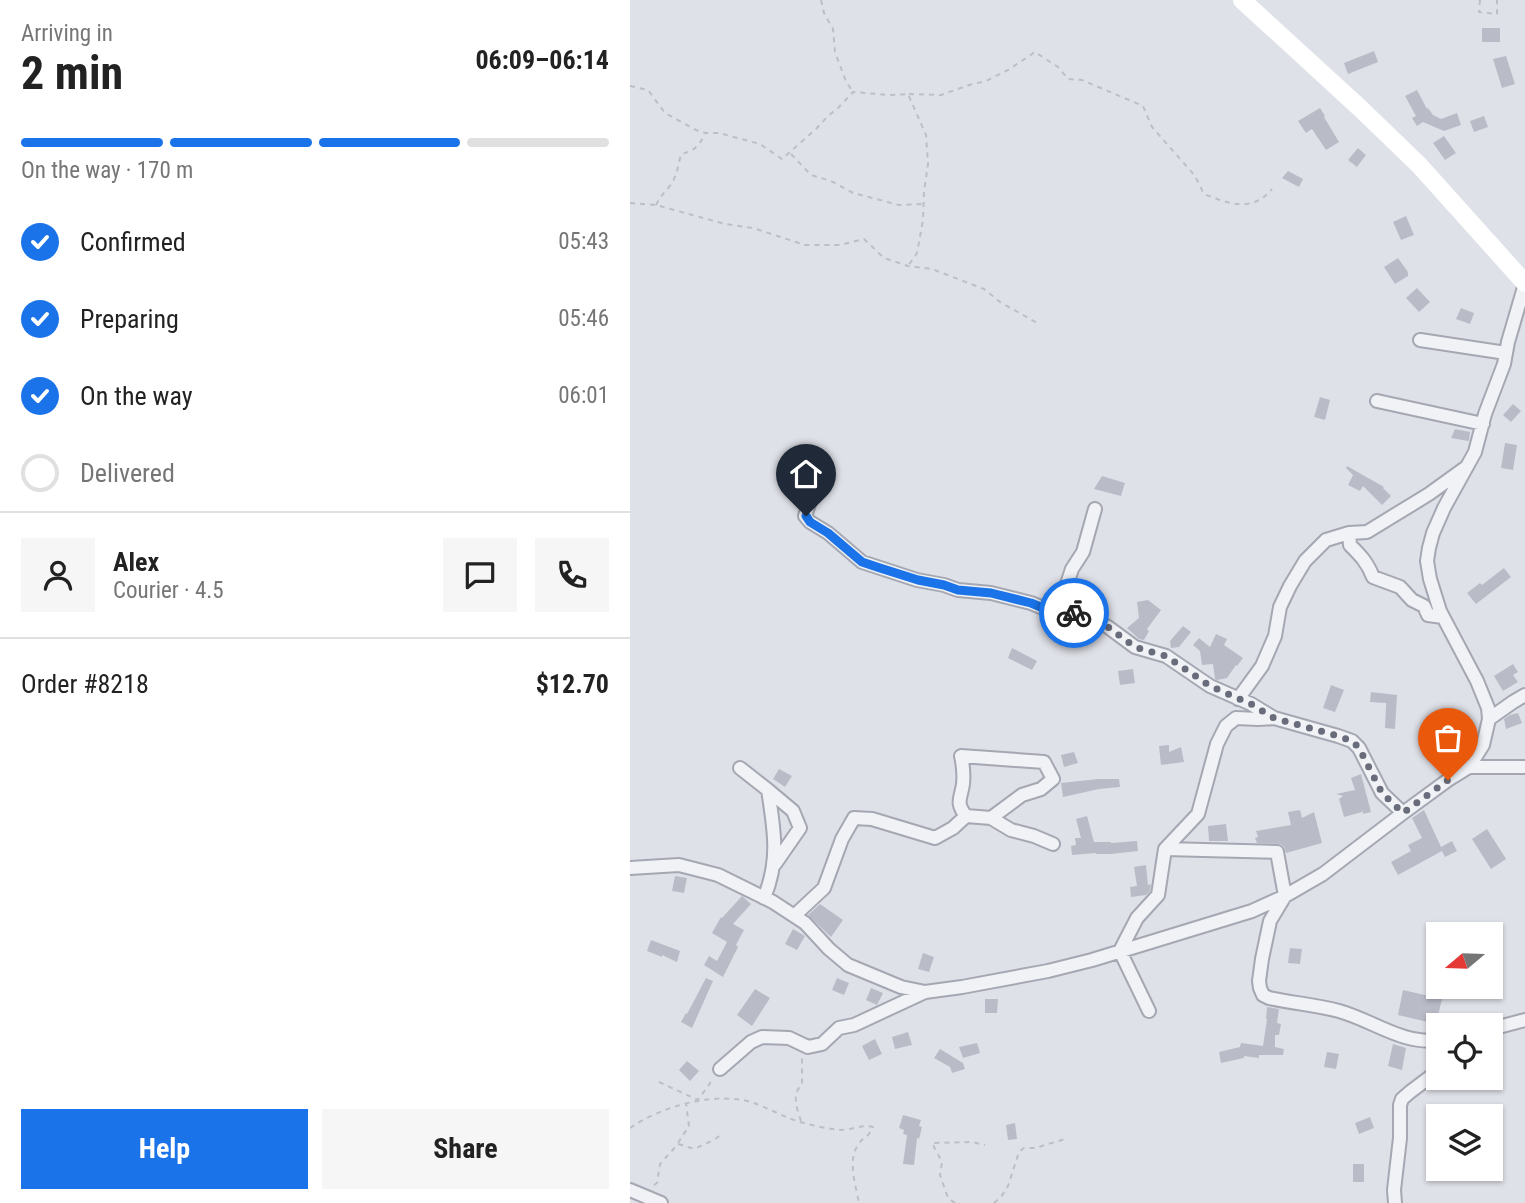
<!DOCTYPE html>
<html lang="en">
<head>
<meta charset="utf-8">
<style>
	body { margin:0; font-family:"Roboto Condensed",sans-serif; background:#f6f6f6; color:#222; height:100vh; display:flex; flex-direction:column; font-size:26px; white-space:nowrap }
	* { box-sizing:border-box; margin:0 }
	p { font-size:23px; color:#767676 }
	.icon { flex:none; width:38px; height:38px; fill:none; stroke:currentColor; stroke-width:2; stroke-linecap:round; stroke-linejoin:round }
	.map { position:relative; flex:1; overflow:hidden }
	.side { display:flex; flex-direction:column; background:#fff; width:630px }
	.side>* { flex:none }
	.needle { width:46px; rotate:251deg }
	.buttons { position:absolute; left:796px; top:922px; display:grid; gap:14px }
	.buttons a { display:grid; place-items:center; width:77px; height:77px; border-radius:0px; background:#fff; box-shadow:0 2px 5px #0004; font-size:35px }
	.pin { position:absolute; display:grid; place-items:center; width:60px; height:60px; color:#fff; margin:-72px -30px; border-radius:50% 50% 50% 0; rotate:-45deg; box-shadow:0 0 7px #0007 }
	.pin .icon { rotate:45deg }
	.courier { position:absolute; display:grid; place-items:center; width:70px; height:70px; margin:-35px; border:5px solid #1a73e8; border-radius:50%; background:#fff; color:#222; box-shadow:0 2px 9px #0007 }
	.headline em { font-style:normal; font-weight:700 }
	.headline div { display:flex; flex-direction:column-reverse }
	.headline { display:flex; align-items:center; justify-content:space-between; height:119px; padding:0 21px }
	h1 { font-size:46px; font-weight:700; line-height:52px }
	.bar { display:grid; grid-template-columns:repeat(4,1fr); gap:10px 7px; align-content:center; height:84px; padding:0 21px }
	.bar i { height:9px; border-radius:5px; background:#e0e0e0 }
	.bar .on { background:#1a73e8 }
	.bar p { grid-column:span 4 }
	.line { display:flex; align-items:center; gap:18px; padding:0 21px; border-top:2px solid #e0e0e0 }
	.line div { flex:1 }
	.round { display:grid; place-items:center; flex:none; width:74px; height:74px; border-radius:0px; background:#f6f6f6 }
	ol { padding:0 21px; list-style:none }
	li { display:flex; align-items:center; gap:21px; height:77px }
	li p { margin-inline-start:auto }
	li .icon { padding:7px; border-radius:50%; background:#1a73e8; color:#fff; stroke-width:4 }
	li:last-child { color:#767676 }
	li i { width:38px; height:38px; border:4px solid #e0e0e0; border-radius:50% }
	.action { display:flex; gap:14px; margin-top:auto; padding:14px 21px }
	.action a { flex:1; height:80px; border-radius:0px; background:#1a73e8; color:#fff; font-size:28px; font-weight:700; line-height:80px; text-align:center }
	.action a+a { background:#f6f6f6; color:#222 }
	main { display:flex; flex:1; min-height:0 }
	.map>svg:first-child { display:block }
	.building { fill:#b9bcc7 }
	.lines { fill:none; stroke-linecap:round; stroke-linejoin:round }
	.street-casing { stroke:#a5a7b2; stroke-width:16 }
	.path { stroke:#bdbfc6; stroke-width:2; stroke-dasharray:5 5; stroke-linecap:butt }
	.street { stroke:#f1f2f6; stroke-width:12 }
	.secondary { stroke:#fff; stroke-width:18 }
	.done { stroke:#696c7a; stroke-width:7; stroke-dasharray:0 12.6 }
	.route { stroke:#1a73e8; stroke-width:9 }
</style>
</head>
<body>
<main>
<section class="side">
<div class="headline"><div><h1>2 min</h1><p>Arriving in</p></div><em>06:09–06:14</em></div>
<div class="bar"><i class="on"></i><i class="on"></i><i class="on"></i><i></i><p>On the way · 170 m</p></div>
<ol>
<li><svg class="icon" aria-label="check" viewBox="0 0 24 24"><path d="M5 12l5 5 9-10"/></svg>Confirmed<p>05:43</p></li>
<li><svg class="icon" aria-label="check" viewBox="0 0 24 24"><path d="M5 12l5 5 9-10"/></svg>Preparing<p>05:46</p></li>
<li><svg class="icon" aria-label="check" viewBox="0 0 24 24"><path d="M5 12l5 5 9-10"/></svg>On the way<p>06:01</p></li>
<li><i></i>Delivered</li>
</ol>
<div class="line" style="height:126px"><a class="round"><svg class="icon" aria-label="person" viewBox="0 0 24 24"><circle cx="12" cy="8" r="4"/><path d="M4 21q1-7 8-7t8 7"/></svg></a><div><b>Alex</b><p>Courier · 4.5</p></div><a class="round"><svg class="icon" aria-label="chat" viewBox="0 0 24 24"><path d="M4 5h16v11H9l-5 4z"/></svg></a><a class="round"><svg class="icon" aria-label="phone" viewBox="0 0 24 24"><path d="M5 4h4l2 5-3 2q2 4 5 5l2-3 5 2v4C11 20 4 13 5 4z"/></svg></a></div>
<div class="line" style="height:91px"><div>Order #8218</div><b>$12.70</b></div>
<div class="action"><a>Help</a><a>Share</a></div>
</section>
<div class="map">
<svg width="895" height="1203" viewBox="0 0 895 1203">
	<rect width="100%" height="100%" fill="#dfe1e8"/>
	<!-- building -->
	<path class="building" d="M 852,28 L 870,28 L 870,42 L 852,42 Z
		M 744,51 L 748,62 L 718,74 L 714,63 Z
		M 876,56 L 885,84 L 872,88 L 863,59 Z
		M 787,90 L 797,109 L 798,108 L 803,115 L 811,119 L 827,113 L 831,125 L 814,131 L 793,122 L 787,126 L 782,118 L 786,116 L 775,96 Z
		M 690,108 L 695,116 L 694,117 L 709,142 L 696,150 L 682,129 L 676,133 L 668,121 Z
		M 854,116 L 858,127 L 844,132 L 840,121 Z
		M 814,136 L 826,153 L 815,160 L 803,143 Z
		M 728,148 L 736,155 L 727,167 L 718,160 Z
		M 658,171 L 673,179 L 669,187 L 652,178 Z
		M 776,216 L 784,235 L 771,240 L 763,222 Z
		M 768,258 L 778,272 L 778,276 L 765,284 L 754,267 Z
		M 787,288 L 800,302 L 789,312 L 776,298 Z
		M 831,308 L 844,313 L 840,324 L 826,319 Z
		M 690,397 L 700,400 L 695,420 L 684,417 Z
		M 883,404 L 891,411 L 881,422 L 873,415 Z
		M 825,429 L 840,432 L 839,441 L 821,438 Z
		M 875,443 L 887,445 L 883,470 L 871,468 Z
		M 717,466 L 754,487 L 753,488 L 761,496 L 752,505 L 733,486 L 730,491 L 718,485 L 723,475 L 716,468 Z
		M 472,476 L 495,483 L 491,496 L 464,489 Z
		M 874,568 L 881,577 L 846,604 L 837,593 L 850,583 L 852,585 Z
		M 518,600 L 531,610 L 517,629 L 519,631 L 514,640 L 509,639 L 497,628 L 509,618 L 507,602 Z
		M 553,626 L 561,632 L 549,647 L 541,648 L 540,641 Z
		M 586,634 L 597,639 L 594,645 L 613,658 L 607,666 L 606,665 L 597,678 L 587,680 L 585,679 L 583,664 L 572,665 L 570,651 L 563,645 L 569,638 L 580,647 Z
		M 382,648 L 407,661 L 402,670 L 378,658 Z
		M 883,664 L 888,672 L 883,675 L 888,682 L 873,691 L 864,676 Z
		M 503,669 L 505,683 L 490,685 L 488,671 Z
		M 701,685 L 714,690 L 705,712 L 693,708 Z
		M 741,692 L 767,695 L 765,729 L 755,728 L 756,705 L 756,703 L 740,702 Z
		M 888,713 L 892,723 L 876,729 L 874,719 L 880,715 Z
		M 810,740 L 815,751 L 800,758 L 795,747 Z
		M 539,745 L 539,752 L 551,747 L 554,762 L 531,765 L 529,746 Z
		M 444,752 L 448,763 L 434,767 L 431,755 Z
		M 149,769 L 162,776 L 155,787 L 143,779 Z
		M 731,774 L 741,812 L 733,814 L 732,809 L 732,812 L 714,817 L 709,799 L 713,796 L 706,794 L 725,790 L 721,778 Z
		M 468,779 L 489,779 L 490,787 L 469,789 L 433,797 L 431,783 Z
		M 670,810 L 672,818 L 684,812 L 692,843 L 656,853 L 654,847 L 650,844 L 627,843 L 625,838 L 628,837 L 626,831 L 661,825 L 658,812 Z
		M 794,810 L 811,847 L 822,841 L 827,851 L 815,857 L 812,851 L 768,875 L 761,862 L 781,851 L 778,845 L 792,838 L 782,818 Z
		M 457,816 L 464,842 L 481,842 L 481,843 L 507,841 L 508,851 L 481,854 L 466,854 L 466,853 L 442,855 L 441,846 L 446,845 L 445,838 L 451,838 L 446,819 Z
		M 596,824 L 598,841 L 579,841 L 578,826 Z
		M 857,829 L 876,859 L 861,869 L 842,839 Z
		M 516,865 L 518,885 L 521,884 L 520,891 L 516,895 L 501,897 L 500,887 L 507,886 L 504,867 Z
		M 45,876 L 57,878 L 54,893 L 42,891 Z
		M 112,896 L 121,904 L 103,924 L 114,930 L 106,945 L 108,947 L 93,977 L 74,965 L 79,956 L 87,961 L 97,942 L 82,933 L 91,917 L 92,918 Z
		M 190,904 L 213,920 L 201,937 L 178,915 Z
		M 163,929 L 175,936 L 167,950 L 155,944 Z
		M 21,940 L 50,951 L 47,962 L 32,955 L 32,957 L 17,951 Z
		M 660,948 L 672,949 L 670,964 L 658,963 Z
		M 293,953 L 304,957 L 299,972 L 288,969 Z
		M 76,978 L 83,981 L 62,1028 L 51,1022 L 56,1013 L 57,1014 Z
		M 207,978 L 219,983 L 214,995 L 202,990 Z
		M 241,988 L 253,993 L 247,1005 L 236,1000 Z
		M 125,989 L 140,998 L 122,1026 L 107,1015 Z
		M 773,990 L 812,999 L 806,1024 L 768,1015 Z
		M 355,999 L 368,999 L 367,1013 L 355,1013 Z
		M 637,1007 L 649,1009 L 647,1023 L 651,1024 L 649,1035 L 645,1035 L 645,1047 L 654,1049 L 653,1055 L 629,1055 L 629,1058 L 614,1056 L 614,1058 L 591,1063 L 589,1052 L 610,1047 L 611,1043 L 633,1046 L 637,1019 L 636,1019 Z
		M 278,1032 L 282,1045 L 265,1049 L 262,1037 Z
		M 245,1039 L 252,1054 L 239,1060 L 232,1046 Z
		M 347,1043 L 350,1053 L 333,1058 L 329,1047 Z
		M 763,1044 L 776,1048 L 772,1070 L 758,1066 Z
		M 310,1049 L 333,1063 L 335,1069 L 322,1073 L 320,1067 L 304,1058 Z
		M 697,1052 L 709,1054 L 706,1069 L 694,1067 Z
		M 57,1061 L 69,1071 L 60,1081 L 49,1070 Z
		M 273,1115 L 291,1120 L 289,1126 L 292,1127 L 289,1139 L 287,1138 L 284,1165 L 273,1164 L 277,1135 L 273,1134 L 274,1130 L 269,1128 Z
		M 740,1117 L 744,1128 L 729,1134 L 725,1123 Z
		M 385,1123 L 387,1139 L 378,1140 L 376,1125 Z
		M 723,1164 L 734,1164 L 734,1182 L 723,1182 Z"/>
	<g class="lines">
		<defs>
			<path id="street" d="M 790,340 L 876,353
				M 747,401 L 853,424
				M 183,492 L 175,516 L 180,522 L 198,533 L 232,562 L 287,580 L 314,585 L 328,590 L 361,593 L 401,603 L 418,610 L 435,611 L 459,617 L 478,627 L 505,647 L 536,656 L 580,686 L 621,704 L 644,718 L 708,736 L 722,741 L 729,748 L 752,793 L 773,813
				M 719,533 L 720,545 C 731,556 737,562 743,577 L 770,587 L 782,600 L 794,606 L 798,615 L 813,617
				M 418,610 L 435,590 L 442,569 L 453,552 L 465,509
				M 608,699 L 632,666 L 645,636 L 650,607 L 660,586 L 675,561 L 696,540 L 719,533 L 737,532 L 799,494 L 835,468
				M 859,719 L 883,702 L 895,695
				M 839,767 L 895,767
				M 110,768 L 138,790 C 144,829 150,860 134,898
				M 138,790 L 163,811 L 170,828 L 145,864
				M 336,816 C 325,802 331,799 333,784 C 334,775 333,765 331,756 L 414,762 L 423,779 L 411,789 L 392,795 L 361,818
				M 535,849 L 568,814 L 587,744 L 596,726 L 606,718 L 628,719 L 644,718
				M 0,868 L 49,865 L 88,875 L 143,902 L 175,923 L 199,949 L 218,965 L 271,987 L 295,992 L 332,987 L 418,971 L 462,960 L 622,911 L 655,896 L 693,874 L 773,813 L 818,780 L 839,767 L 853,745 L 859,719 L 858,708 L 847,681 L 810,611 L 800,579 L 797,561 L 799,548 L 803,533 L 814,508 L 845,452 L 855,414 L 874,364 L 878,342 L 895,284
				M 164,916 L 194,888 L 212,839 L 224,818 L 242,819 L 305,838 L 323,828 L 336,816 L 361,818 L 381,830 L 404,836 L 423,844
				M 519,1011 L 490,951 L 507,918 L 528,895 L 535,849 L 647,852 L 655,896 L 640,921 L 632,959 L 629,981 L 630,988 L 633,995 L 639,998 C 662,1003 687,1005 709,1011 C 742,1020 773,1045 808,1040
				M 861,1029 L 895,1020
				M 90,1069 L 121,1042 L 132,1037 L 159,1038 L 178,1047 L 192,1044 L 209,1028 L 224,1025 L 295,992
				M 0,1190 L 31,1203
				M 765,1203 L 764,1190 L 770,1138 L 770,1105 L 772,1099 L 780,1092 L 808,1071"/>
		</defs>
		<!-- street casing -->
		<use href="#street" class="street-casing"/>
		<!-- path -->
		<path class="path" d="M 191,0 L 194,13 L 203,29 L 205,52 L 215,79 L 222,91
			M 850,0 L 849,12 L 867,14 L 867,0
			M 0,86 L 18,90 L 35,113 L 66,130 L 76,133 L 89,133 L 130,144 L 152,159 L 186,129 L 197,117 L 208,108 L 223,92 L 259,95 L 278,94 L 296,135 L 298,164 L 294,192 L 293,220 L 287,253 L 278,266
			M 279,94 L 311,95 L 339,85 L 356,81 L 378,70 L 405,52 L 428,67 L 438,79 L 452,80 L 513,106 L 522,127 L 565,176 L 574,194 C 599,204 622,213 642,189
			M 161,154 L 181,175 L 201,181 L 223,193 L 269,205 L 294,204
			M 0,203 L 26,205 L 95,224 L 123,228 L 175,245 L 210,245 L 234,239 L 254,258 L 278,266 L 302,269 L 354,289 L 370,302 L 409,324
			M 26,205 C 30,197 34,193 39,187 C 47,177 48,166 51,154 C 64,151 69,146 75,134
			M 29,1082 L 68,1100 L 83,1079
			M 171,1121 C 167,1108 161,1095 172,1084 L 172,1057
			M 0,1128 C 31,1107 76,1094 113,1100 C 133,1104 153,1118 174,1123 C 185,1126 199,1129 211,1130 C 222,1130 232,1124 243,1127 C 238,1139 233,1136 228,1145 C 217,1161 226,1186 229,1203
			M 48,1143 L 59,1126 L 56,1103
			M 24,1185 L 27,1183 L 30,1164 L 48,1144 L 64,1149 L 84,1140 L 93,1133
			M 325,1203 L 318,1198 L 310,1175 L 312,1162 L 302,1143 L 342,1142 L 355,1145
			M 364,1203 L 371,1197 L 378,1186 L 389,1152 L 394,1148 L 405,1148 L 435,1139"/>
		<!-- street -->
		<use href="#street" class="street"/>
		<!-- secondary -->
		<path class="secondary" d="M 612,0 L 731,109 L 789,165 L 895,283"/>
	</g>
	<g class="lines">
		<!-- done -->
		<path class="done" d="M 444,613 L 459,617 L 478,627 L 505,647 L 536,656 L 580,686 L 621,704 L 644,718 L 708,736 L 722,741 L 729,748 L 752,793 L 773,813 L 818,780"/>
		<!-- route -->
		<path class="route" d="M 176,516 L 180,522 L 198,533 L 232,562 L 250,568 L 288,580 L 314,585 L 328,590 L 361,593 L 401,603 L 418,610 L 444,613"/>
	</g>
</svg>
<div class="buttons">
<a><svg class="needle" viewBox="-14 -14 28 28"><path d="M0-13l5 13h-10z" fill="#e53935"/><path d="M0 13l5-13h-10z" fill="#767676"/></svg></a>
<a><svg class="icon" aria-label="locate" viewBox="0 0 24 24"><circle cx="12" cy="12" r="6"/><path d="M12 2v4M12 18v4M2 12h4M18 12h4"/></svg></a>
<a><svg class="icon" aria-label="layers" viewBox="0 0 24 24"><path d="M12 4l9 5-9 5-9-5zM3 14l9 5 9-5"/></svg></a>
</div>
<div class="pin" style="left:818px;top:780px;background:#ea580c"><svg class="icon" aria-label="bag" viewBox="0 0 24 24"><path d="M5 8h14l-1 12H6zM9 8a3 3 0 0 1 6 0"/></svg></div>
<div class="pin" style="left:176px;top:516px;background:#1f2937"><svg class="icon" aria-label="home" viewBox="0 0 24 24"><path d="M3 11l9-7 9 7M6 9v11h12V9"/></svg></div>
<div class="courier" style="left:444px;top:613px"><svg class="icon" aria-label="bike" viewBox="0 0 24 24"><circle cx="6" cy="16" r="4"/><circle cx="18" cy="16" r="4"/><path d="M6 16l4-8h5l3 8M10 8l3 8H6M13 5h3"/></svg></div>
</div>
</main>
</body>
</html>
